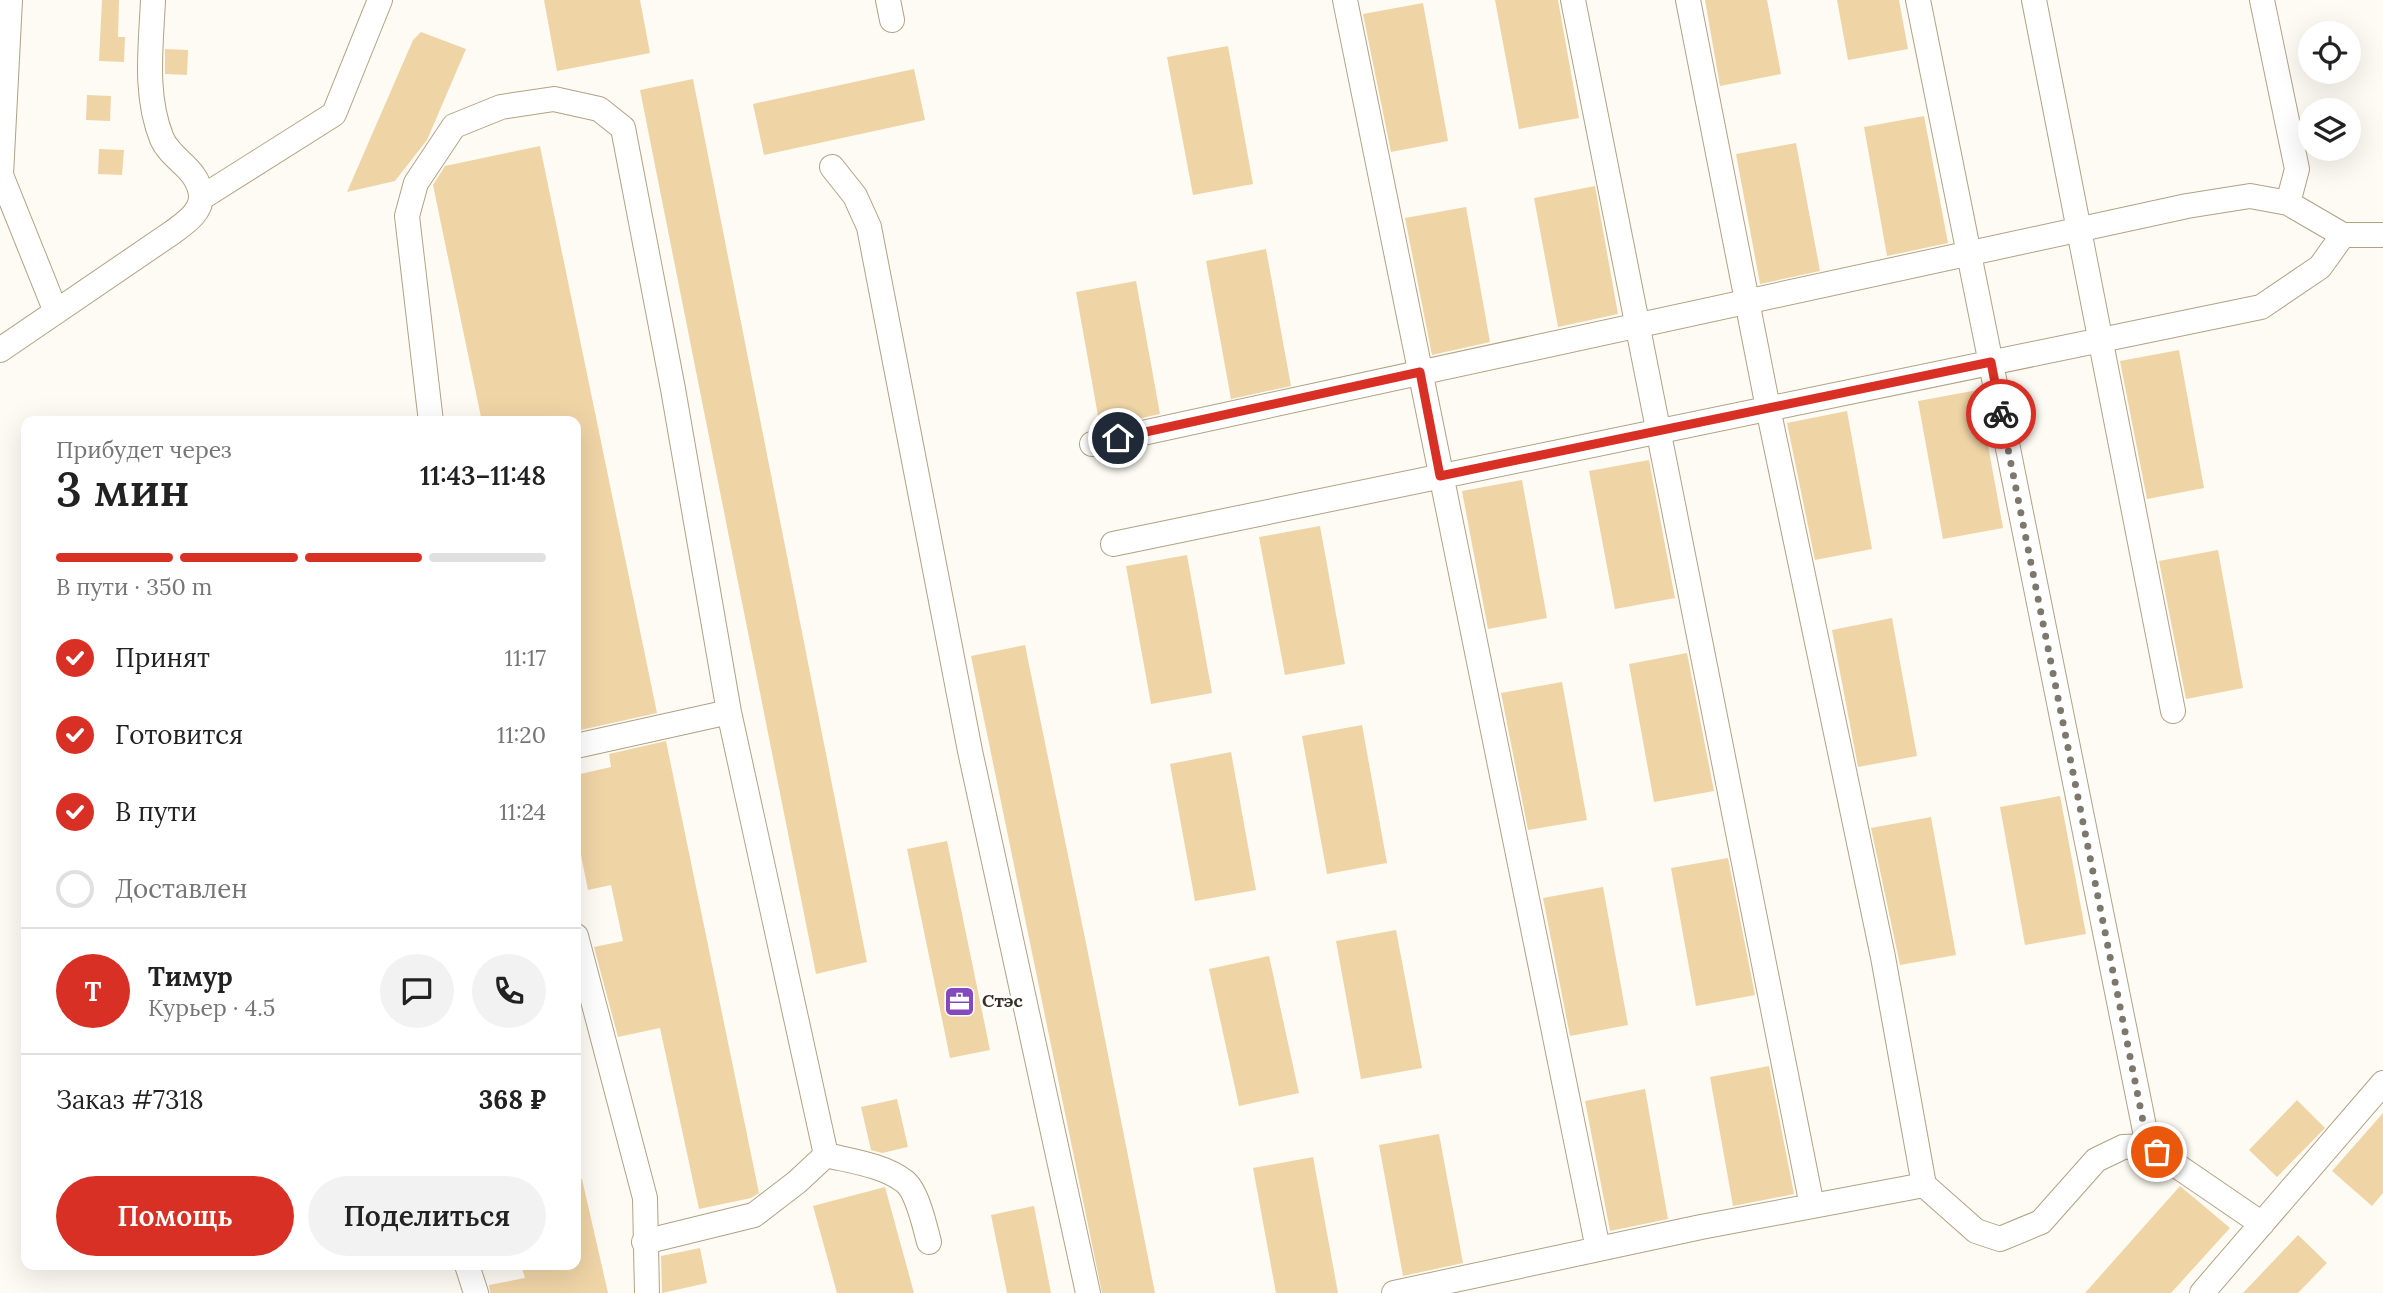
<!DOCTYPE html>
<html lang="ru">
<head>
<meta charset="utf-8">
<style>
	body { margin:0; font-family:Lora,serif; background:#f2f2f2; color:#222; height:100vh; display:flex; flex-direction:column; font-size:26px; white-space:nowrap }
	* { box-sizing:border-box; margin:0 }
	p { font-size:23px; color:#767676 }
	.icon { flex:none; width:38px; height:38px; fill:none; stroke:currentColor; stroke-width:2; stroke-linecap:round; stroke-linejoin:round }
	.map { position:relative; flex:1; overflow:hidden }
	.panel { position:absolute; left:21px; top:416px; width:560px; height:854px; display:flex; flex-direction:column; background:#fff; border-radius:14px; box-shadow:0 7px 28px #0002 }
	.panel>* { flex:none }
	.controls { position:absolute; left:2298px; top:21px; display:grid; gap:14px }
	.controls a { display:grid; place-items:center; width:63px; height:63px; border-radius:50%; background:#fff; box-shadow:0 7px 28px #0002; font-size:35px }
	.pin { position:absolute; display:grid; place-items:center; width:60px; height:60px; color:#fff; margin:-30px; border:4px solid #fff; border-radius:50%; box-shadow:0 2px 7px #0007 }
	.courier { position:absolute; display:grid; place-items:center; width:70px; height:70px; margin:-35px; border:5px solid #d93025; border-radius:50%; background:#fff; color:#222; box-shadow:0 2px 9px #0007 }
	.overview em { font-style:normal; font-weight:600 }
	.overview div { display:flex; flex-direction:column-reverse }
	.overview { display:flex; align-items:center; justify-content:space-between; height:119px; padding:0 35px }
	h1 { font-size:46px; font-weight:600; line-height:52px }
	.bar { display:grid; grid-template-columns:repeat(4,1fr); gap:10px 7px; align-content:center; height:84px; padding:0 35px }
	.bar i { height:9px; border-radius:5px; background:#e0e0e0 }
	.bar .selected { background:#d93025 }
	.bar p { grid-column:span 4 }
	.line { display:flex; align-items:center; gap:18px; padding:0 35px; border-top:2px solid #e0e0e0 }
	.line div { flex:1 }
	.round { display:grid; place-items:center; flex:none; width:74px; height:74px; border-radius:37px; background:#f2f2f2 }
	ol { padding:0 35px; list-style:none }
	li { display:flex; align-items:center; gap:21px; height:77px }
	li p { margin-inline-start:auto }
	li .icon { padding:7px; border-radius:50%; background:#d93025; color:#fff; stroke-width:4 }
	li:last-child { color:#767676 }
	li i { width:38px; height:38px; border:4px solid #e0e0e0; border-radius:50% }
	.button { display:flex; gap:14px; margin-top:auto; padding:14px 35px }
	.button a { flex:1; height:80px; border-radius:42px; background:#d93025; color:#fff; font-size:28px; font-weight:600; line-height:80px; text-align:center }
	.button a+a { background:#f2f2f2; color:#222 }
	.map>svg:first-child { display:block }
	.building { fill:#efd4a6 }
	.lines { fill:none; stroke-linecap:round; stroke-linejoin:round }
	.minor-casing { stroke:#b3a183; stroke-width:26 }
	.minor { stroke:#fff; stroke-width:24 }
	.done { stroke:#7d776c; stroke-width:7; stroke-dasharray:0 12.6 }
	.route { stroke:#d93025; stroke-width:9 }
	.labels { text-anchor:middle; stroke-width:5; stroke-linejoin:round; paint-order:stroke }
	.poi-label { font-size:18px; font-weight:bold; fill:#373023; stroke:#fff; text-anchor:start }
</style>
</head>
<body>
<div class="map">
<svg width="2383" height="1293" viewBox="0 0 2383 1293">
	<rect width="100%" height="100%" fill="#fefbf4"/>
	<!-- building -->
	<path class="building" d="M 102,0 L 119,0 L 118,37 L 125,37 L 124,62 L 99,61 Z
		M 544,0 L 640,0 L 650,53 L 557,71 Z
		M 1495,0 L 1558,0 L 1579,118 L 1519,129 Z
		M 1705,0 L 1767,0 L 1781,74 L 1720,86 Z
		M 1837,0 L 1899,0 L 1908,49 L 1848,60 Z
		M 1423,3 L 1448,141 L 1391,152 L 1363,14 Z
		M 421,32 L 466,49 L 427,140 L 395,181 L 347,192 L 413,40 Z
		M 1228,46 L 1253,184 L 1193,195 L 1167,57 Z
		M 165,49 L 188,50 L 187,75 L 165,74 Z
		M 914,69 L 925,120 L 764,155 L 753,104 Z
		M 693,79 L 867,962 L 816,974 L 640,90 Z
		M 87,95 L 111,96 L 110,121 L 86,120 Z
		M 1924,116 L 1948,243 L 1887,256 L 1864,127 Z
		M 1796,143 L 1820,271 L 1760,284 L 1736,154 Z
		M 540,146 L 657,713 L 576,731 L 576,422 L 482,422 L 433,185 L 445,166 Z
		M 99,149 L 124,150 L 122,175 L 98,174 Z
		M 1595,186 L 1618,314 L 1558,327 L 1534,198 Z
		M 1466,207 L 1490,342 L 1432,355 L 1405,218 Z
		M 1266,249 L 1291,386 L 1231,399 L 1206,261 Z
		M 1136,281 L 1160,414 L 1100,427 L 1076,292 Z
		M 2179,350 L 2204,488 L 2147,499 L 2120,361 Z
		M 1978,390 L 2003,528 L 1943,539 L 1918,401 Z
		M 1847,411 L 1872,549 L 1815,560 L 1787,423 Z
		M 1649,460 L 1675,598 L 1615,609 L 1589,471 Z
		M 1522,480 L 1547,618 L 1488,629 L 1462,491 Z
		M 1320,526 L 1345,664 L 1285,675 L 1259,537 Z
		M 2218,550 L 2243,688 L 2186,699 L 2159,561 Z
		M 1187,555 L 1212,693 L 1151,704 L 1126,566 Z
		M 1892,618 L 1917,756 L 1858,767 L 1832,630 Z
		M 1025,645 L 1088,953 L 1155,1293 L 1102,1293 L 971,656 Z
		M 1687,653 L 1714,791 L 1654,802 L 1629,664 Z
		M 1562,682 L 1587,820 L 1528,830 L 1501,693 Z
		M 1362,725 L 1387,863 L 1327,874 L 1302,736 Z
		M 666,741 L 759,1193 L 751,1198 L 699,1209 L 660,1028 L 618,1037 L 594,947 L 623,941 L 611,885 L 588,890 L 576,831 L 576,775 L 611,767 L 609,754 Z
		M 1231,752 L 1256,890 L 1195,901 L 1170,764 Z
		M 2060,796 L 2086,934 L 2025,945 L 2000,807 Z
		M 1931,817 L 1956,955 L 1900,965 L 1871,828 Z
		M 947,841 L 990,1050 L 950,1058 L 907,849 Z
		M 1728,858 L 1755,995 L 1696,1006 L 1671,868 Z
		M 1603,887 L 1628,1025 L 1570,1036 L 1543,898 Z
		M 1396,930 L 1422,1068 L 1361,1079 L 1336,941 Z
		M 1269,956 L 1299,1093 L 1239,1106 L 1209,969 Z
		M 1769,1066 L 1794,1194 L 1733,1206 L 1710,1077 Z
		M 1645,1089 L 1668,1219 L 1610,1231 L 1585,1101 Z
		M 897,1099 L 908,1147 L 882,1153 L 871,1150 L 861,1107 Z
		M 2297,1100 L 2325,1128 L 2277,1177 L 2249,1150 Z
		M 2383,1113 L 2383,1193 L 2372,1206 L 2332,1171 Z
		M 1439,1134 L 1463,1263 L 1403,1276 L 1379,1145 Z
		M 1313,1157 L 1338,1293 L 1276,1293 L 1253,1168 Z
		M 582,1179 L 608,1293 L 490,1293 L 489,1285 L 525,1278 L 521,1265 L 576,1265 L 576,1180 Z
		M 2180,1186 L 2230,1228 L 2171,1293 L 2085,1293 Z
		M 885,1187 L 914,1293 L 837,1293 L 813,1206 Z
		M 1034,1206 L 1051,1293 L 1007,1293 L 991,1215 Z
		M 2298,1235 L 2327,1263 L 2298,1293 L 2243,1293 Z
		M 700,1248 L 707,1283 L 662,1293 L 661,1256 Z"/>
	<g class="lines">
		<defs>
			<path id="minor" d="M 10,0 L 1,175 L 56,312
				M 888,0 L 892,20
				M 1345,0 L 1598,1249
				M 1573,0 L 1812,1206
				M 1688,0 L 1768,408 L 1883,957 L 1924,1185
				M 1918,0 L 2148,1146
				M 2034,0 L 2173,711
				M 2262,0 L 2297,169 L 2288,203
				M 832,167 L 855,196 L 869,227 L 970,751 L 1088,1293
				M 201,198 L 334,114 L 380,0
				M 0,350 L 173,232 C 185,223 202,212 201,195 C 198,168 172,161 162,139 C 144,95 151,46 153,0
				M 431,422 L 407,216 L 416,183 L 454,126 L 501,107 L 554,99 L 599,109 L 623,128 L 673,389 L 729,712 L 826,1155
				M 1092,444 L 2187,206 L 2250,196 L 2288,203 L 2343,235 L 2383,235
				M 1113,544 L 2261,307 L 2320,267 L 2343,235
				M 576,746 L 729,712
				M 576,936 L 645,1198 L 647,1293
				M 826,1155 C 851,1161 883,1165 904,1181 C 917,1190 925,1227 929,1242
				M 644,1242 L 754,1215 L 797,1182 L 826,1155
				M 467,1265 L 476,1293
				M 1394,1293 L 1701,1227 L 1924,1185 L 1976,1231 L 2000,1239 L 2041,1222 L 2096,1160 L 2123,1147 L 2148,1146 L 2262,1224
				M 2202,1293 L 2383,1083"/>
		</defs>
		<!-- minor casing -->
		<use href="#minor" class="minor-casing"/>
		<!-- minor -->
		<use href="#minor" class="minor"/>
	</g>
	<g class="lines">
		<!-- done -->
		<path class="done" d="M 2001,414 L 2148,1146 L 2157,1152"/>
		<!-- route -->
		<path class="route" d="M 1118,438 L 1420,372 L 1440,476 L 1991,362 L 2001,414"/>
	</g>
	<!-- icons -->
	<defs>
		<symbol id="office-square" viewBox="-11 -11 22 22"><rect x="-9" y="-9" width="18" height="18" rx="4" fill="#8548bd" stroke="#fff"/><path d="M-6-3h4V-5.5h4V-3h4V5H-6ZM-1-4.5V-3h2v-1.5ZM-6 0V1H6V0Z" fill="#fff"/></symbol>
	</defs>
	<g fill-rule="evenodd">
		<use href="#office-square" x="942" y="984" width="35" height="35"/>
	</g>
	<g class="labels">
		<!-- poi labels -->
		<g class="poi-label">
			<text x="982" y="1007">Стэс</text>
		</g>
	</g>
</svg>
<div class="controls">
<a><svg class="icon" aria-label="locate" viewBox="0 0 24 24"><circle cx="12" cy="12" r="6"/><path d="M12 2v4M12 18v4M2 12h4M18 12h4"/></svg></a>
<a><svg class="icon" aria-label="layers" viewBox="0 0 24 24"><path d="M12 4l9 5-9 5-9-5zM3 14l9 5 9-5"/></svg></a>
</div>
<div class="pin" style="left:2157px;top:1152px;background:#ea580c"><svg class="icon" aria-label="bag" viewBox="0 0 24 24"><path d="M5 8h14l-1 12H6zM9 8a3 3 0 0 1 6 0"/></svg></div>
<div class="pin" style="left:1118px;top:438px;background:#1f2937"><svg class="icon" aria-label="home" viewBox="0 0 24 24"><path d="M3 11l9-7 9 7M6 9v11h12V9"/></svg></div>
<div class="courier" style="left:2001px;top:414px"><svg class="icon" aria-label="bike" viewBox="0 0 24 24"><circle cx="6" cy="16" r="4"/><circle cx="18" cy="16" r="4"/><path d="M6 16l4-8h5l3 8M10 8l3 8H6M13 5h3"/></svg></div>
<section class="panel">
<div class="overview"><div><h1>3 мин</h1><p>Прибудет через</p></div><em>11:43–11:48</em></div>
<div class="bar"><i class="selected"></i><i class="selected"></i><i class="selected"></i><i></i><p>В пути · 350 m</p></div>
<ol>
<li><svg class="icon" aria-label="check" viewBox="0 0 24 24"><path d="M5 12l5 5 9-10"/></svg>Принят<p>11:17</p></li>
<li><svg class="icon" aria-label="check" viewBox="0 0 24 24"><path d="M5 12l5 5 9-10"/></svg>Готовится<p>11:20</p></li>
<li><svg class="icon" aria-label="check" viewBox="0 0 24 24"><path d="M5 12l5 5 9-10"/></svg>В пути<p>11:24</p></li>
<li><i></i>Доставлен</li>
</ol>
<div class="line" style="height:126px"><b class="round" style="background:#d93025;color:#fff">Т</b><div><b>Тимур</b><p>Курьер · 4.5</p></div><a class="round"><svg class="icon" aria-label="chat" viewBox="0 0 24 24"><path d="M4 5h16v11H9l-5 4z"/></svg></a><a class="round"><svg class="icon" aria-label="phone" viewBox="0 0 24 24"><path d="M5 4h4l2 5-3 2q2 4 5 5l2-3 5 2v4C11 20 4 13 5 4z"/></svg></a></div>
<div class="line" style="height:91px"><div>Заказ #7318</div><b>368 ₽</b></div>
<div class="button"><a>Помощь</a><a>Поделиться</a></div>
</section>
</div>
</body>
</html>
